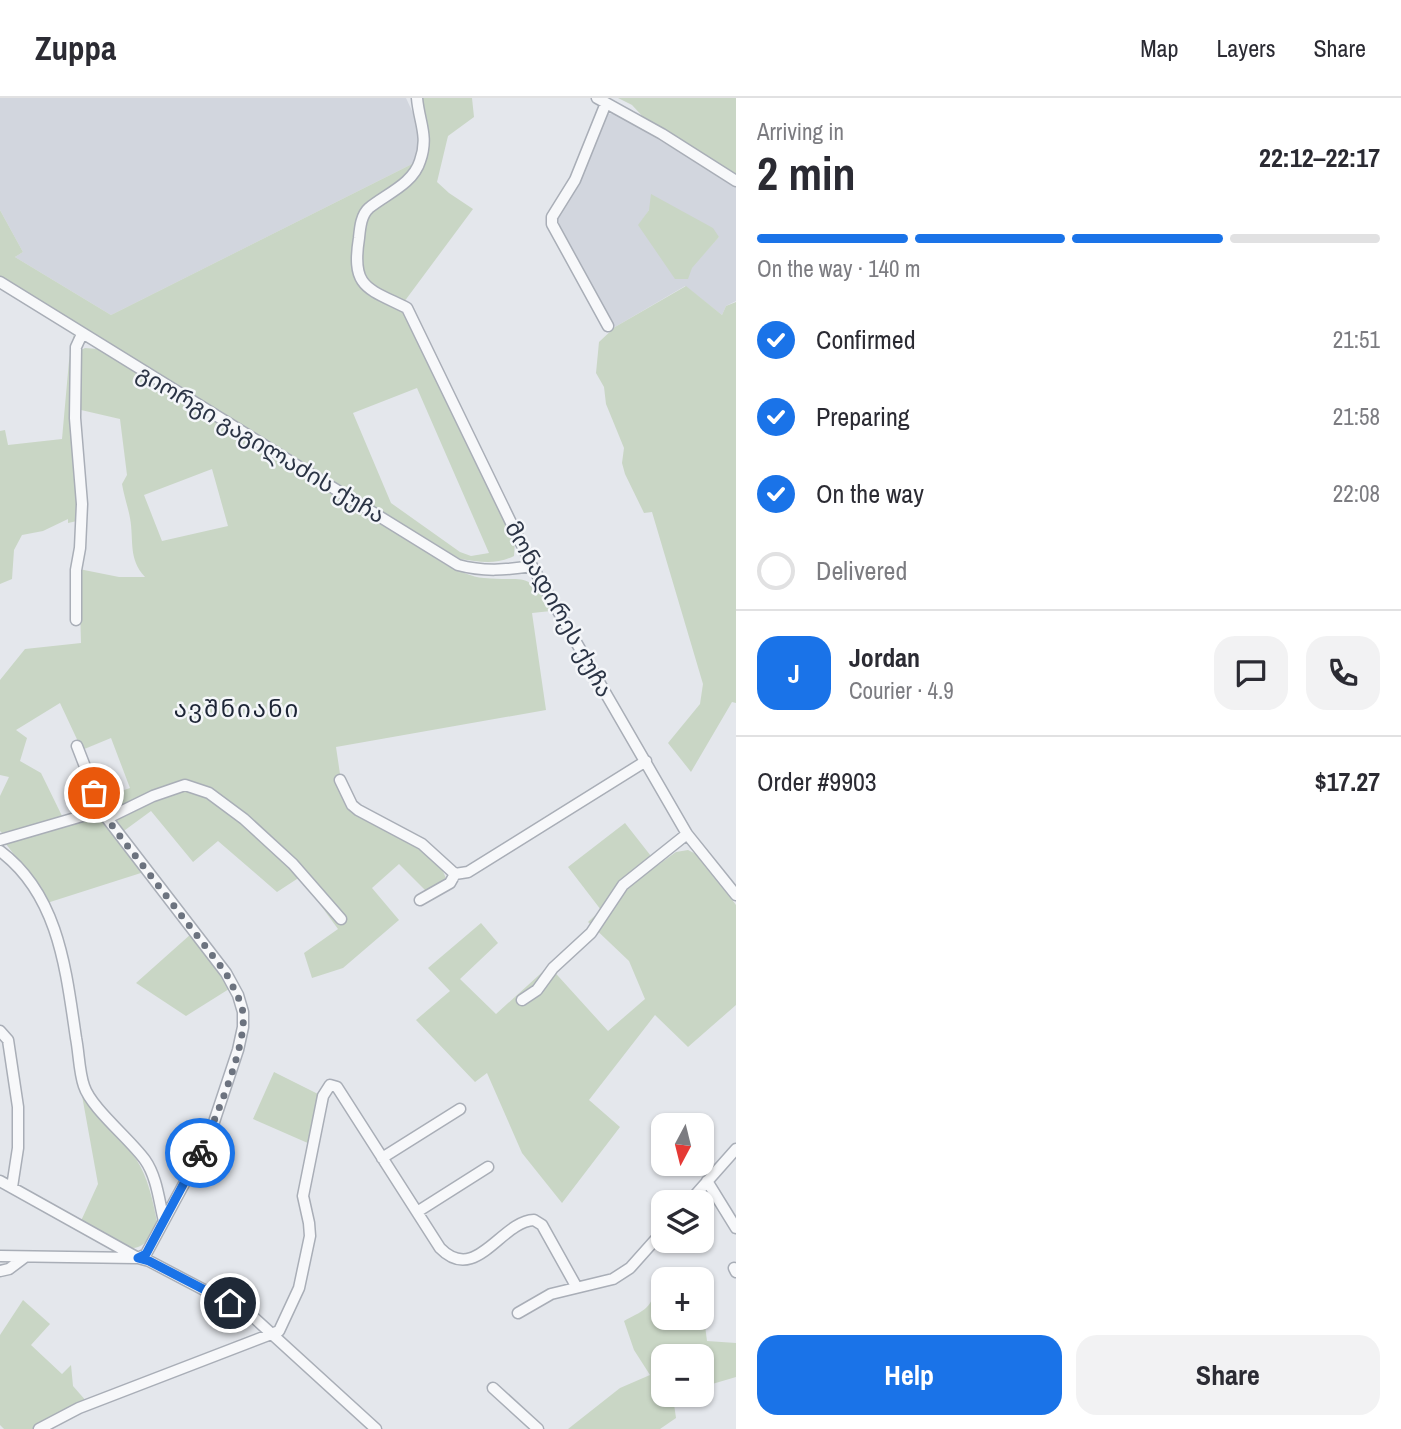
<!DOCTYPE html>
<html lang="en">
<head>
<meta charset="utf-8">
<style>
	body { margin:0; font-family:"Archivo Narrow","Noto Sans Georgian",sans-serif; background:#f2f2f3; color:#2b2b33; height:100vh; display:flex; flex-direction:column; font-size:26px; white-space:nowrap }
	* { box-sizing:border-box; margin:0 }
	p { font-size:23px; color:#7c7c81 }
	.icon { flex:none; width:38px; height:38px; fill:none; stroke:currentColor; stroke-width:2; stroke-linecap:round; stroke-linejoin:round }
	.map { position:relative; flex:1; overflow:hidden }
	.drawer { display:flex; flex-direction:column; background:#fff; width:665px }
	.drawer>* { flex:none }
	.needle { width:46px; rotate:187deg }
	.buttons { position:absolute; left:651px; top:1015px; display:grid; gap:14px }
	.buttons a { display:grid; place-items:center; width:63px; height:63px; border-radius:14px; background:#fff; box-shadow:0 2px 5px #0004; font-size:35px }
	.pin { position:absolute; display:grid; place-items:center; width:60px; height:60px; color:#fff; margin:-30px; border:4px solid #fff; border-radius:50%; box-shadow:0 2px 7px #0007 }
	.courier { position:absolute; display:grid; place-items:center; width:70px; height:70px; margin:-35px; border:5px solid #1a73e8; border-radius:50%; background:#fff; color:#222; box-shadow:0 2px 9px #0007 }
	.summary em { font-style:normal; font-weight:700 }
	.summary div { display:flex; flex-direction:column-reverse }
	.summary { display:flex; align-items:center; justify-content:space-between; height:119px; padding:0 21px }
	h1 { font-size:46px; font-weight:700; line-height:52px }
	.bar { display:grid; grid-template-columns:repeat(4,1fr); gap:10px 7px; align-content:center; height:84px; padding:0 21px }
	.bar i { height:9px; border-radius:5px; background:#e1e1e2 }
	.bar .current { background:#1a73e8 }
	.bar p { grid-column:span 4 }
	.line { display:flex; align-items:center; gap:18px; padding:0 21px; border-top:2px solid #e1e1e2 }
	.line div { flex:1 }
	.round { display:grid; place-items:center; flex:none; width:74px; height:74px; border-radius:21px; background:#f2f2f3 }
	ol { padding:0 21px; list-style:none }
	li { display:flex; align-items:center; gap:21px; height:77px }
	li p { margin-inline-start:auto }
	li .icon { padding:7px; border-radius:50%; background:#1a73e8; color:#fff; stroke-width:4 }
	li:last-child { color:#7c7c81 }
	li i { width:38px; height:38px; border:4px solid #e1e1e2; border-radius:50% }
	.action { display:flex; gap:14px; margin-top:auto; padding:14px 21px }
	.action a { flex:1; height:80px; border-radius:21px; background:#1a73e8; color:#fff; font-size:28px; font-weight:700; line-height:80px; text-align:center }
	.action a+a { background:#f2f2f3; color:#2b2b33 }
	header { display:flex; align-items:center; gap:42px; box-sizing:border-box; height:98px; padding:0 35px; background:#fff; border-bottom:2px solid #e1e1e2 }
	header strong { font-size:33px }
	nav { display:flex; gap:38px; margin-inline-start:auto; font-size:24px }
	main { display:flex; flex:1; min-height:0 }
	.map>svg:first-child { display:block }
	.built { fill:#d2d6de; fill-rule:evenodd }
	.green { fill:#c9d6c5; fill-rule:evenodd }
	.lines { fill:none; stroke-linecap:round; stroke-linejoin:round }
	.minor-casing { stroke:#a9aeb7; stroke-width:13 }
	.minor { stroke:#f7f8fa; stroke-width:10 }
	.done { stroke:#6c737f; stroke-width:7; stroke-dasharray:0 12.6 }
	.route { stroke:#1a73e8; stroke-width:9 }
	.labels { text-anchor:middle; stroke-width:5; stroke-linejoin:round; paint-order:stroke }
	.street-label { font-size:23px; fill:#2b3445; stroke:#f4f6f9 }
	.neighbourhood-label { font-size:24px; letter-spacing:2px; fill:#1d2536; stroke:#f4f6f9 }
</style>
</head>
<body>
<header>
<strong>Zuppa</strong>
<nav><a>Map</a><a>Layers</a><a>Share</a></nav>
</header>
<main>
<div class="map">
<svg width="736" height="1331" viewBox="0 0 736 1331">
	<rect width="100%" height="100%" fill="#e4e7ec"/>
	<!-- built -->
	<path class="built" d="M 0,0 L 406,0 L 420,30 L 416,64 L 111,217 L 15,159 L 23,154 L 0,112 Z
		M 614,15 L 736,88 L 736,203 L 726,208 L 722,217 L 685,188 L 615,229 L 556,124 L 575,89 L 608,16 ZM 649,112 L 719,139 L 691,170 L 639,127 Z"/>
	<!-- green -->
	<path class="green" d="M 419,0 L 472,0 L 474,19 L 448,38 L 437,84 L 449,95 L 473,111 L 404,204 L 369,188 L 359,161 L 362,134 L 369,115 L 418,76 Z
		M 618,0 L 736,0 L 736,77 L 646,22 L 632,7 Z
		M 416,64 C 404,85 383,90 366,106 C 359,113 358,127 356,136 C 347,189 360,192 403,214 L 515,442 L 514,458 C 496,467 480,464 460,461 L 0,179 L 0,112 L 23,154 L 15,159 L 111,217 ZM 417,290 L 489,455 L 471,458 L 460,454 L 391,405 L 353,315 Z
		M 651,96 L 713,130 L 719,139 L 692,170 L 688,181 L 675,181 L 638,127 L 649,112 Z
		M 686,188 L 722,217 L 726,208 L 736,204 L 736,605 L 732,604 L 691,674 L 668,645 L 700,606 L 703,586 L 652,414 L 644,415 L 625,376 L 622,365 L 624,350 L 606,306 L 604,289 L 596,275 L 599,244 L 615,229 Z
		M 74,235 L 72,270 L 77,423 L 68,425 L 68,421 L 43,433 L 22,437 L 14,452 L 12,481 L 0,486 L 0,333 L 5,332 L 8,347 L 62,341 L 69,263 Z
		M 85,250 L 98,251 L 114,259 L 448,468 C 460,473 471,479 484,480 C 526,484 527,471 551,513 L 532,515 L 546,612 L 336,649 L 340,676 L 335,679 C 338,687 341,698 347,703 C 370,722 441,753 446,781 L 426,793 L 399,766 L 372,790 L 399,822 L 343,870 L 312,880 L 304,855 L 338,831 L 300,779 L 277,794 L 218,743 L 193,764 L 151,713 L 121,735 L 101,700 L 130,690 L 111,640 L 82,652 L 60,605 L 16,632 L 27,640 L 20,663 L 41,675 L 63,720 L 2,735 L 0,733 L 0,698 L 9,679 L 0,677 L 0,582 L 25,551 L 81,545 L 79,471 L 119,479 L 145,479 C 128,461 134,442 130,420 C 128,409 124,398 122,386 L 127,377 L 120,321 L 81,312 L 81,252 ZM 212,371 L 228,428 L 162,443 L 144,397 Z
		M 99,716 L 144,774 L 47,805 L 35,784 L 6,746 Z
		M 625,725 L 658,767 L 676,754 L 688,752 L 698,757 L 736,807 L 736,907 L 688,949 L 655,917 L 589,1002 L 620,1029 L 562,1105 L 522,1055 L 487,975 L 475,984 L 416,922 L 450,893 L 428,870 L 481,825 L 498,845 L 460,881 L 496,916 L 549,868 L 608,933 L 645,901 L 629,863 L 588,824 L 601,812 L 568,769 Z
		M 191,836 L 219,870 L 229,891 L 186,918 L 136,885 Z
		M 274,974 L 318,996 L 310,1046 L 253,1021 Z
		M 81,992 C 96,1017 119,1037 136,1061 C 148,1079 153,1103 157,1124 C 150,1138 144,1154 127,1149 L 80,1125 L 98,1086 Z
		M 663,1185 L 663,1220 L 702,1220 L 702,1204 L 707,1243 L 736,1245 L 736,1279 L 702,1289 L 702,1258 L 663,1258 L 663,1297 L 680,1297 L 673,1299 L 676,1320 L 660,1331 L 568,1331 L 620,1290 L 650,1277 L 634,1252 L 624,1223 C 642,1213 655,1210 653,1188 Z
		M 23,1202 L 50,1226 L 31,1247 L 62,1276 L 71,1267 L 73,1288 L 87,1304 L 36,1331 L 4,1331 L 0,1327 L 0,1237 Z"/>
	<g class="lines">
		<defs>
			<path id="minor" d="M 417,0 C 419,24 429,38 420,63 C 413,86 386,96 369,110 C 361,117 360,130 359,140 C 351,190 367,190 407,210 L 532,468 L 687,736 L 736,797
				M 597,0 L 662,36 L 736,83
				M 606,5 L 575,82 L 552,119 L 552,126 L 608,228
				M 0,184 L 458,467 C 484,474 506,472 532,468
				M 76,522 L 76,472 L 80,450 L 82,406 L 75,320 L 76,249 L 82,236
				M 77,648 L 103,715 L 226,875 L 238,897 L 243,914 L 243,929 L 238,952 L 214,1024 L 192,1071 L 146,1156 L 138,1160
				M 340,682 L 352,707 L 358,712 L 422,746 L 455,776 L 468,774 L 646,663
				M 0,742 L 96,714 L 112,718 L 153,698 L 185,687 L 209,695 L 244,721 L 293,766 L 341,821
				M 0,753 C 59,797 66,873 76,940 C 79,955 79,974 84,988 C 91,1010 130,1041 145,1062 C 157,1079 159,1103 164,1123
				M 420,802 L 450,785 L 455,776
				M 522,902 L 537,892 L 553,870 L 591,835 L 623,787 L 687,736
				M 0,933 L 8,942 L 18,1009 L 18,1050 L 12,1089
				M 382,1060 L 460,1011
				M 0,1083 L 138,1160 L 149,1163 L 250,1216 L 376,1331
				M 707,1083 L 736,1130
				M 689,1104 L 736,1051
				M 417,1114 L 488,1069
				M 0,1158 L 136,1160
				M 734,1170 L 736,1174
				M 0,1173 L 9,1171 L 25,1159
				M 518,1215 L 551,1196 L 613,1181 L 630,1170 L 663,1133
				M 493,1290 L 538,1331
				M 39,1331 L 79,1310 L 279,1233 L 299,1190 L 310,1138 L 309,1125 L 303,1098 L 323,998 L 330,987 L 337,989 L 440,1150 C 476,1187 501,1123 534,1122 L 542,1127 L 576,1188"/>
		</defs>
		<!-- minor casing -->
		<use href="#minor" class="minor-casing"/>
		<!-- minor -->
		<use href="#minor" class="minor"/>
	</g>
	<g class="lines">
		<!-- done -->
		<path class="done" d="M 94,695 L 103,715 L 116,733 L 226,875 C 232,888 241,901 243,915 C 247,948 214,1024 200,1055"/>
		<!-- route -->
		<path class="route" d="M 200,1055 L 146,1156 L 138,1160 L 149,1163 L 230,1205"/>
	</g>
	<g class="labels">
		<!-- street labels -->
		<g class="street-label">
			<text transform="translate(261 346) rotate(31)" y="8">გიორგი გაგილაძის ქუჩა</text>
			<text transform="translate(559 511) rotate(61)" y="8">მონადირეს ქუჩა</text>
		</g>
		<!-- neighbourhood labels -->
		<g class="neighbourhood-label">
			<text x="237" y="619">ავშნიანი</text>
		</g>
	</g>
</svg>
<div class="buttons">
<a><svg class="needle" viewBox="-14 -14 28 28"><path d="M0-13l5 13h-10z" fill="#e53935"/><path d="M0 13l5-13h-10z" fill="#7c7c81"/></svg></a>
<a><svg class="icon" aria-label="layers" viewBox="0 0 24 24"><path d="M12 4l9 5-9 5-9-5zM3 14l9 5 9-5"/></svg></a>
<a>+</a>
<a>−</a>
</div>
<div class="pin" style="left:94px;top:695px;background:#ea580c"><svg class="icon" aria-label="bag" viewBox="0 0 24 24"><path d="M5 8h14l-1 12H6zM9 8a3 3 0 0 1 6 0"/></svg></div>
<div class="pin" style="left:230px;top:1205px;background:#1f2937"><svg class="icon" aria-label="home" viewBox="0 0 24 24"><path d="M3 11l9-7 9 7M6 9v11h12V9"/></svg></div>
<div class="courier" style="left:200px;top:1055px"><svg class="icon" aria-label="bike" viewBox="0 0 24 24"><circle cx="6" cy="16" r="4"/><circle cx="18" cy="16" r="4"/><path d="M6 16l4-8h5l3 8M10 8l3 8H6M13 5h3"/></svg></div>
</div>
<section class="drawer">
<div class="summary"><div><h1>2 min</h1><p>Arriving in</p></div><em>22:12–22:17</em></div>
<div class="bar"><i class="current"></i><i class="current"></i><i class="current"></i><i></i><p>On the way · 140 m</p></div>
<ol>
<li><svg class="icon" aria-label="check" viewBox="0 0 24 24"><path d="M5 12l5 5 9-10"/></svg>Confirmed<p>21:51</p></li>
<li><svg class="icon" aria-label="check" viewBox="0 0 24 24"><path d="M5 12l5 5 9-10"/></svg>Preparing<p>21:58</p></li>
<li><svg class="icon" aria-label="check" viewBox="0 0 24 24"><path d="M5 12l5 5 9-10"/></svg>On the way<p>22:08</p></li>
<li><i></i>Delivered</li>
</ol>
<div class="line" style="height:126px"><b class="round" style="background:#1a73e8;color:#fff">J</b><div><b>Jordan</b><p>Courier · 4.9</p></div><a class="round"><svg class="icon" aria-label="chat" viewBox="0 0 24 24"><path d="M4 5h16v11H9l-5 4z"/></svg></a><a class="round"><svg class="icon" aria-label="phone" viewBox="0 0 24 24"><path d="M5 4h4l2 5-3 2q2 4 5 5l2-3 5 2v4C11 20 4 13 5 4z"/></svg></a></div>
<div class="line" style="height:91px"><div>Order #9903</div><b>$17.27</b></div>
<div class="action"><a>Help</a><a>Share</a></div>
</section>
</main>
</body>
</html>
